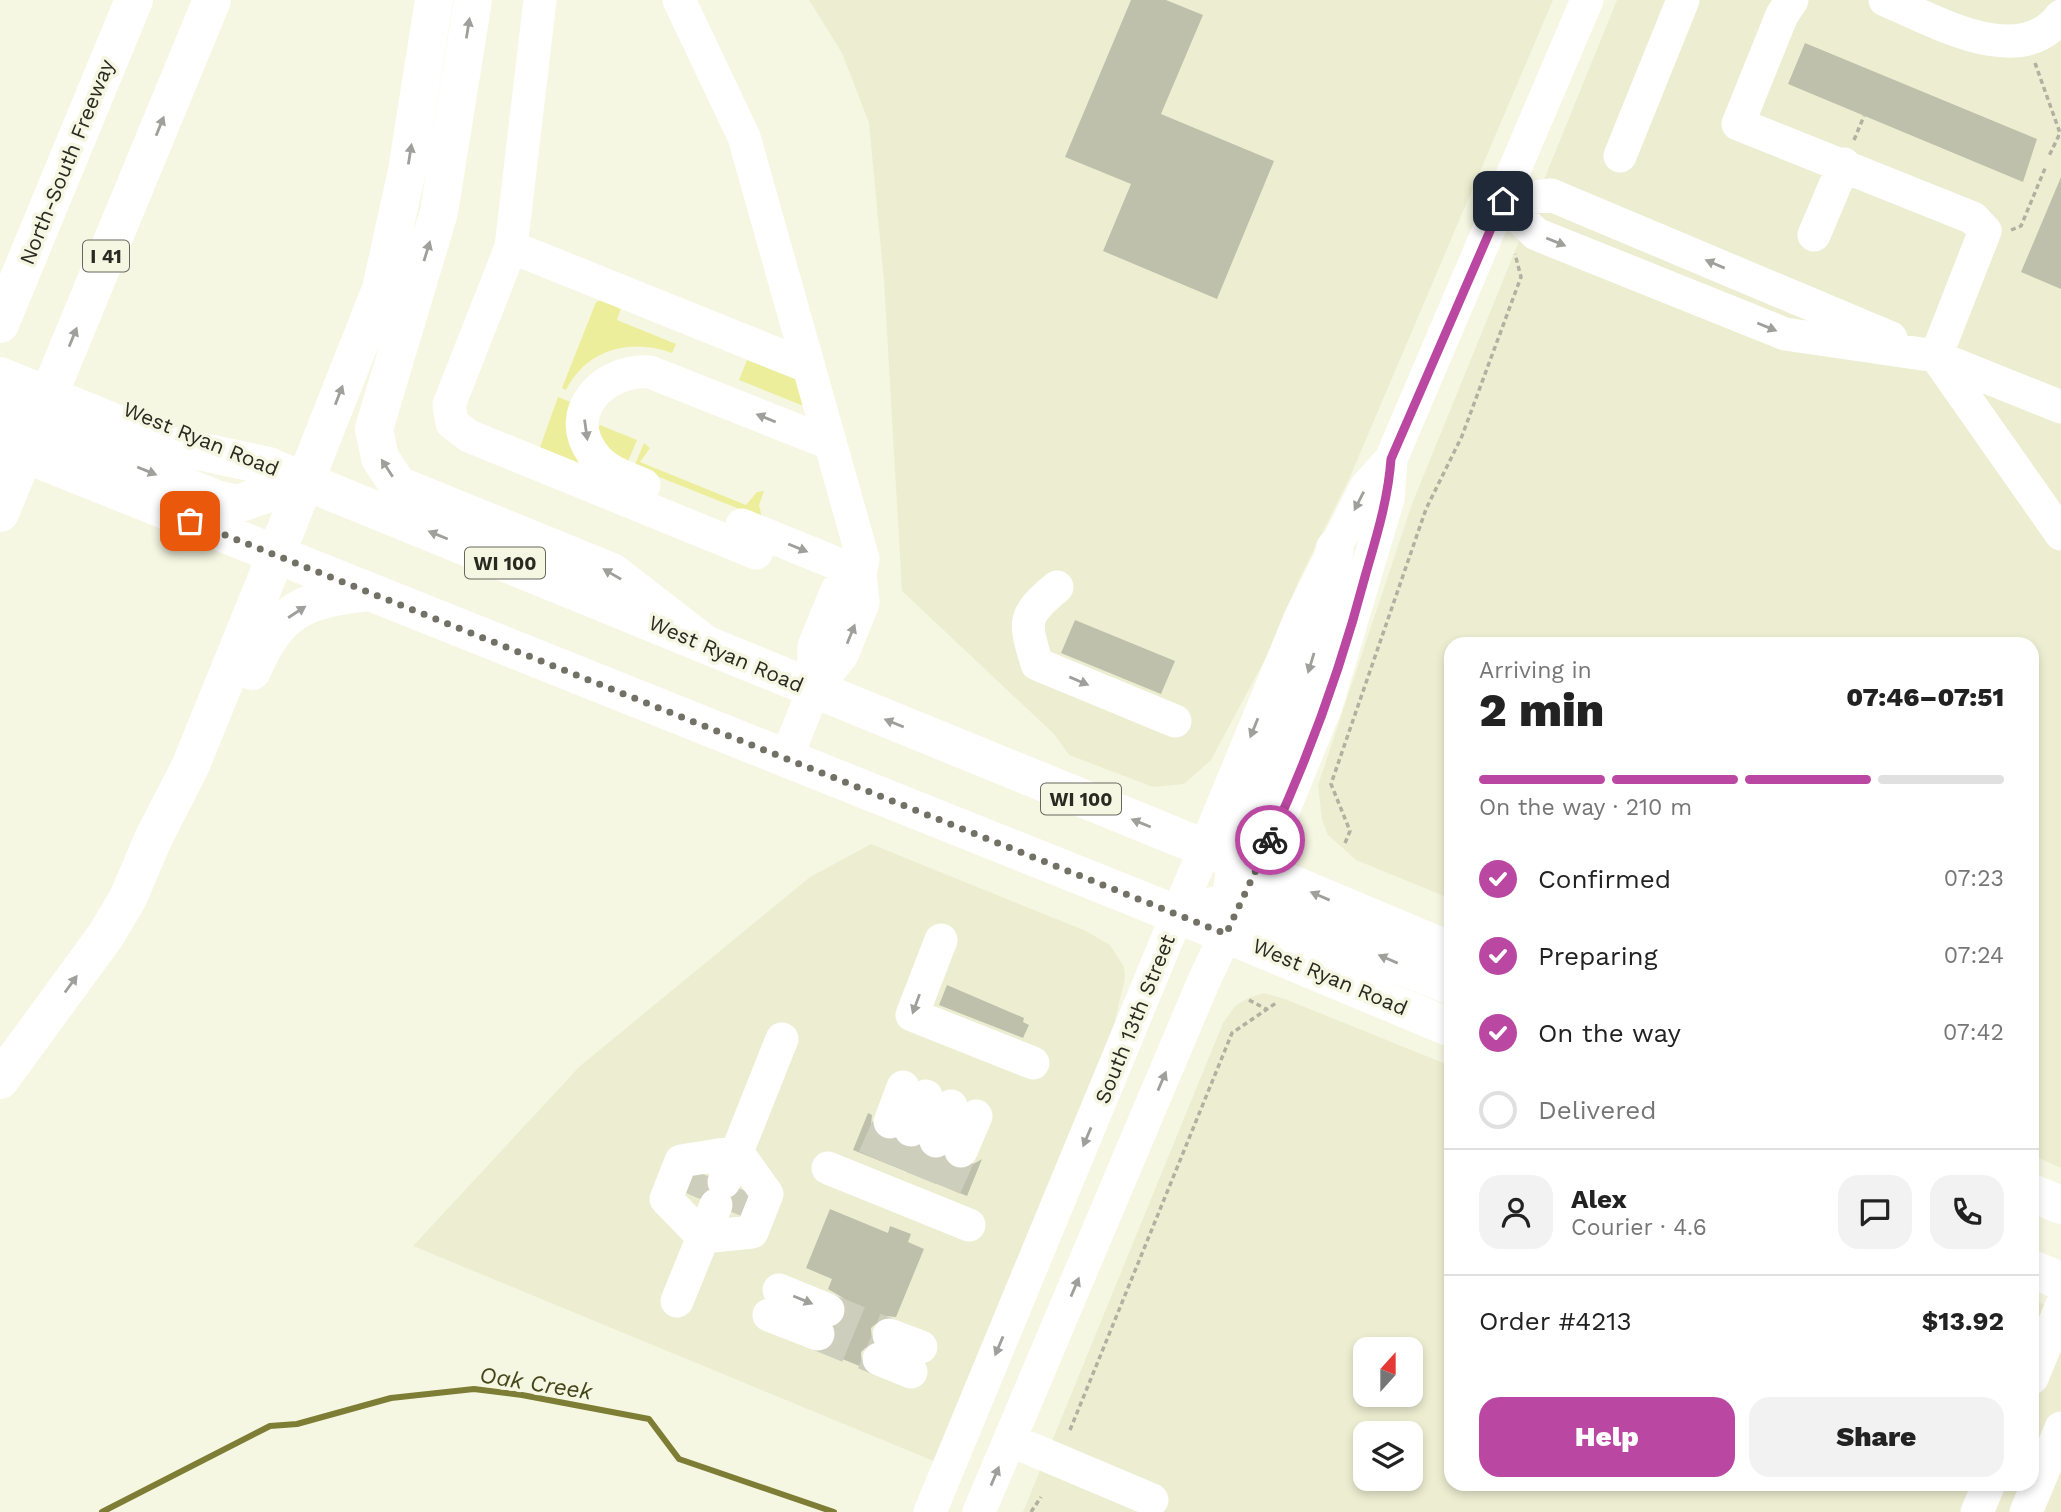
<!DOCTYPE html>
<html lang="en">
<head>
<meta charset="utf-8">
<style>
	body { margin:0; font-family:"Work Sans",sans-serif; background:#f2f2f2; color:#222; height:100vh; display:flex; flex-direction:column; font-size:26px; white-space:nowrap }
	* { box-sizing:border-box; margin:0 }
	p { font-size:23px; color:#767676 }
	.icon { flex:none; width:38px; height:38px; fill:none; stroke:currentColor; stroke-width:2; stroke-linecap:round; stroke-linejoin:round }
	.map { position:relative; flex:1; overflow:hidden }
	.side { position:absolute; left:1444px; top:637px; width:595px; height:854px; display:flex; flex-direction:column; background:#fff; border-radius:21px; box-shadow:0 4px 10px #0003 }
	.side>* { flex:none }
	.needle { width:46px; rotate:21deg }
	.buttons { position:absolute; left:1353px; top:1337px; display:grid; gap:14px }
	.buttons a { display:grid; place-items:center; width:70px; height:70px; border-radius:14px; background:#fff; box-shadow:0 4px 10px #0003; font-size:35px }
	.pin { position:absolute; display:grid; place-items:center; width:60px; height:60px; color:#fff; margin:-30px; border-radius:14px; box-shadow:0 4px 10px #0006 }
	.courier { position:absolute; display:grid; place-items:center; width:70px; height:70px; margin:-35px; border:5px solid #ba48a2; border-radius:50%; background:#fff; color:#222; box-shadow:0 2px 9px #0007 }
	.head em { font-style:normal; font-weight:800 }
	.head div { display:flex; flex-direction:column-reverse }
	.head { display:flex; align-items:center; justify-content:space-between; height:119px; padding:0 35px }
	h1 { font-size:46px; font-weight:800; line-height:52px }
	.bar { display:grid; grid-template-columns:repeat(4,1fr); gap:10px 7px; align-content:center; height:84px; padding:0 35px }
	.bar i { height:9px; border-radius:5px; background:#e0e0e0 }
	.bar .current { background:#ba48a2 }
	.bar p { grid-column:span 4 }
	.line { display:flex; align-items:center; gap:18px; padding:0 35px; border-top:2px solid #e0e0e0 }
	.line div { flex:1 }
	.round { display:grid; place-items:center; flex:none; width:74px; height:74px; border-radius:21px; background:#f2f2f2 }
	ol { padding:0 35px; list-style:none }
	li { display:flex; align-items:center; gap:21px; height:77px }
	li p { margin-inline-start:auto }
	li .icon { padding:7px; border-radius:50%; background:#ba48a2; color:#fff; stroke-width:4 }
	li:last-child { color:#767676 }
	li i { width:38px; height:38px; border:4px solid #e0e0e0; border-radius:50% }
	.button { display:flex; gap:14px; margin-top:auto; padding:14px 35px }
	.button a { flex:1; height:80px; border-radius:21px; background:#ba48a2; color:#fff; font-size:28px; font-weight:800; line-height:80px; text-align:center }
	.button a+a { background:#f2f2f2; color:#222 }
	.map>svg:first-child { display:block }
	.built { fill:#edeed1; fill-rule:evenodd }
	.green { fill:#ecee9c }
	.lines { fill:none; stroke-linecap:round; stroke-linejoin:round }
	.stream { stroke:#7d7d35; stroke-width:6 }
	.building { fill:#bfc0ac }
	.minor-tunnel { stroke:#cdcebc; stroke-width:33; stroke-dasharray:33 17; stroke-linecap:butt }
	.path { stroke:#b1b1a1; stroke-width:3.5; stroke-dasharray:5 3.5; stroke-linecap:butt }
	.minor { stroke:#fff; stroke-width:33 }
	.major { stroke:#fff; stroke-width:38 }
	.highway { stroke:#fff; stroke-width:38 }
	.oneway { fill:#9f9f9c }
	.done { stroke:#717265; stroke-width:7; stroke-dasharray:0 12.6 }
	.route { stroke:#ba48a2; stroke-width:9 }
	.labels { text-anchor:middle; stroke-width:7; stroke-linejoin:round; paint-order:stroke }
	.shield { fill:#f6f7e2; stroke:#67685c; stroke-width:2 }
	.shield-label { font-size:19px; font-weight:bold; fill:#2a2a22 }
	.street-label { font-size:21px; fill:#2a2a22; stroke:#f6f7e2 }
	.water-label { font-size:23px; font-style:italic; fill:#45451c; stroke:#f6f7e2 }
</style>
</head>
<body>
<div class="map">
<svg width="2061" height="1512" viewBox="0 0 2061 1512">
	<rect width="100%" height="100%" fill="#f6f7e2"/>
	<!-- built -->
	<path class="built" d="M 809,0 L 1553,0 L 1350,477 L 1299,580 L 1269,652 L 1211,760 L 1184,784 L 1153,787 L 1069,755 L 1054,734 L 902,591 L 884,281 L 869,123 L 842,53 Z
		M 1617,0 L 2061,0 L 2061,1168 L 2032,1155 L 2032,644 L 1451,644 L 1451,899 L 1356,860 L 1328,835 L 1322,820 L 1318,785 L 1412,504 Z
		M 871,844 L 1086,931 L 1110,945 L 1124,967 L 1125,978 L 1113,1030 L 936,1462 L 413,1246 L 580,1066 L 810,877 Z
		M 1264,993 L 1285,999 L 1451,1066 L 1451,1484 L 2032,1484 L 2032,1300 L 2061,1311 L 2061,1512 L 1023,1512 L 1223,1023 L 1235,1006 L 1248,998 ZM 1365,1349 L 1410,1349 L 1410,1395 L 1365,1395 ZM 1365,1433 L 1410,1433 L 1410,1479 L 1365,1479 Z"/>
	<!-- green -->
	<path class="green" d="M 601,300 L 621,308 L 617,320 L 676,344 L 672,353 C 630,338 587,349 566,390 L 562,388 L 596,302 Z
		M 747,360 L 795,379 L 806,407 L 739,380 Z
		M 558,397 L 573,403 L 579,466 L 539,450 Z
		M 600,425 L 637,440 L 627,464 L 609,454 L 596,427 Z
		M 644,443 L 650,448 L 640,462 L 746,505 L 757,492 L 764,491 L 759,505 L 762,518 L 634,467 Z"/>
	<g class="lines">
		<!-- stream -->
		<path class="stream" d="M 102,1512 L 270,1426 L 297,1424 L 391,1398 L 474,1389 L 522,1395 L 649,1419 L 679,1459 L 834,1512"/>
	</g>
	<!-- building -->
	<path class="building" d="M 1131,0 L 1166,0 L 1203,15 L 1161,114 L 1274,161 L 1217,299 L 1103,251 L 1131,184 L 1065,157 Z
		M 1805,43 L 2037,139 L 2023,182 L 1788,84 Z
		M 2061,177 L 2061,289 L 2021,272 Z
		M 1075,620 L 1175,661 L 1161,694 L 1061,653 Z
		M 947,985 L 1024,1018 L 1023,1022 L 1029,1025 L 1023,1038 L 939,1005 Z
		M 868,1113 L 872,1115 L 871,1126 L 876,1135 L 884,1140 L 895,1140 L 904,1148 L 918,1147 L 929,1159 L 944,1158 L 953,1168 L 963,1170 L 982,1159 L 967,1196 L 853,1150 Z
		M 706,1176 L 707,1189 L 698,1198 L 689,1194 L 695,1178 Z
		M 830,1209 L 888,1233 L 890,1226 L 911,1234 L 908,1242 L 924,1249 L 896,1317 L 885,1316 L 871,1328 L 872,1342 L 861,1352 L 862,1367 L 825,1352 L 836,1342 L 835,1327 L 845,1318 L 847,1307 L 843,1298 L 828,1289 L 832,1279 L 806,1268 Z"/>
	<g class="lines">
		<!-- minor-tunnel -->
		<path class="minor-tunnel" d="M 874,1158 L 890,1122
			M 896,1167 L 911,1130
			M 921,1178 L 936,1141
			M 945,1187 L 961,1151
			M 696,1197 L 705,1175
			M 734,1213 L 743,1190
			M 828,1310 L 889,1335
			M 818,1334 L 879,1359"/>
		<!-- path -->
		<path class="path" d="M 2035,63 L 2060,133 L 2049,156
			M 1854,140 L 1864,116
			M 2011,230 L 2021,226 L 2046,166
			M 1345,843 L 1350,831 L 1331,784 L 1426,509 L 1462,436 L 1521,277 L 1515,254
			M 1249,1000 L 1266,1009
			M 1070,1430 L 1232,1033 L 1276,1003
			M 1031,1512 L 1041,1497"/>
		<!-- minor -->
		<path class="minor" d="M 540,0 L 511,247 L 449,405 L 452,423 L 469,436 L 756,553 L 763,534
			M 679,0 L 744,137 L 863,559 L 860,573 L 863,603 L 842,655 L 813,691 L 786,759
			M 1792,0 L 1782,15 L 1738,124 L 1973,218 L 1985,231 L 1936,356
			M 1885,0 C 1934,20 2020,72 2061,16
			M 1620,156 L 1683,0
			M 1502,201 L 1536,234 L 1785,334 L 1936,356 L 2061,534
			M 1502,201 L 1551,195 L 1891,338
			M 1814,235 L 1844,164
			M 511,247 L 807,366
			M 1934,356 L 2061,407
			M 644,485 C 625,477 605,471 593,454 C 561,411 606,368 650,372 L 829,443
			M 742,525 L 860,573 L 837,590 L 814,646 L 813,691
			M 1057,587 C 1022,616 1024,621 1037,664 L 1175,721
			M 941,940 L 912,1015 L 1033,1063
			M 890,1122 L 903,1087
			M 911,1130 L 926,1096
			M 936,1141 L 951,1106
			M 961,1151 L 976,1116
			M 828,1168 L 969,1225
			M 724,1182 L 737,1152
			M 716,1205 L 703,1237 L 752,1232 L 767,1194 L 737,1152
			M 779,1290 L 828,1310
			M 677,1301 L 703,1237 L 666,1199 L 681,1161 L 737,1152 L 782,1039
			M 769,1315 L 818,1334
			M 889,1335 L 921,1347
			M 879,1359 L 911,1372
			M 2032,1378 L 2061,1307
			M 1010,1440 L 1152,1500
			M 930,1512 L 1301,616 L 1366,487 L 1391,459 L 1587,0
			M 979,1512 L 1203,983 L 1282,814 L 1326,706 L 1388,499 L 1391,459
			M 1977,1512 L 1989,1484
			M 2026,1512 L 2061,1428"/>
		<!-- major -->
		<path class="major" d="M 0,444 L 1226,934 L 1451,1028
			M 275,469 L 1256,869 L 1451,951
			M 1203,908 L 1241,901 L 1451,986
			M 1226,934 L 1236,861 L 1296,713 L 1324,622 L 1335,548
			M 2032,1193 L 2061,1205
			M 2032,1269 L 2061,1281"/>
		<!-- highway -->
		<path class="highway" d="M 473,0 L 439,212 L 374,429 L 380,458 L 398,485 L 612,572 L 705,644
			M 0,324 L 134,0
			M 0,376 L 170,445 L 269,466
			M 0,411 L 216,499 L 237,504 L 305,481
			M 0,513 L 212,0
			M 252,671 C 278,610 304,599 368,592
			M 0,1080 L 106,935 L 128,898 L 153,839 L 190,767 L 262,590 L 381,289 L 407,171 L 434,0"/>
	</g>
	<!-- one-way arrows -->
	<defs><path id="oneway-solid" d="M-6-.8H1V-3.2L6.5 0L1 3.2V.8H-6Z" transform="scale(1.75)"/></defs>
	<g class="oneway">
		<use href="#oneway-solid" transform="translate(468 28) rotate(-81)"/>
		<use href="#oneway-solid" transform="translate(160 126) rotate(-68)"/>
		<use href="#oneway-solid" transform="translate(410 154) rotate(-81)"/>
		<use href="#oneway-solid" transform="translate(1556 242) rotate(22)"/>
		<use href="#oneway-solid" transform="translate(427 251) rotate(-73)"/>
		<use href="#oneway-solid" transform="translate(1715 264) rotate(-157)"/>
		<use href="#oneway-solid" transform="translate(1767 327) rotate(22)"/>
		<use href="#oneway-solid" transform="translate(73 337) rotate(-68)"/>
		<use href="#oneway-solid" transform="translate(339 395) rotate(-69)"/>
		<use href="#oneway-solid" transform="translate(766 418) rotate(-158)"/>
		<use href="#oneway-solid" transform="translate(586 430) rotate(82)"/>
		<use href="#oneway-solid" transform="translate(387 468) rotate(-123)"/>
		<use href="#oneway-solid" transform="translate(147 471) rotate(22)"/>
		<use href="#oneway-solid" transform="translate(1359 501) rotate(117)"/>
		<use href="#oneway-solid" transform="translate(438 535) rotate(-158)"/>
		<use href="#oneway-solid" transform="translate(798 548) rotate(22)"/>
		<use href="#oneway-solid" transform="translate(612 574) rotate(-150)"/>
		<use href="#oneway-solid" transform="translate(297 612) rotate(-33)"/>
		<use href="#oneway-solid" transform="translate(851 634) rotate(-68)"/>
		<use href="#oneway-solid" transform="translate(1311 663) rotate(107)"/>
		<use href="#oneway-solid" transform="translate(1079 681) rotate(23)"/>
		<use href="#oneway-solid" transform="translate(894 723) rotate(-158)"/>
		<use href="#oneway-solid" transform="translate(1254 728) rotate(112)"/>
		<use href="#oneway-solid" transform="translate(1141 823) rotate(-158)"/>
		<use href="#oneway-solid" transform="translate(1320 896) rotate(-157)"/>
		<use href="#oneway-solid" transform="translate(1388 959) rotate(-157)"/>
		<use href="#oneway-solid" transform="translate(71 984) rotate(-54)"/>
		<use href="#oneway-solid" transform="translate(916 1004) rotate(110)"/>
		<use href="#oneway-solid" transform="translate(1162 1081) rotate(-67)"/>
		<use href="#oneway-solid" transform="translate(1087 1137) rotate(113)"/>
		<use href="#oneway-solid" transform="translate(1075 1287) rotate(-67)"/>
		<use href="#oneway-solid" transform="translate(803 1300) rotate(22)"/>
		<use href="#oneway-solid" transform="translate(999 1346) rotate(113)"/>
		<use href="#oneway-solid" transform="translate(995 1476) rotate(-67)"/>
	</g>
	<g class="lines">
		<!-- done -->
		<path class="done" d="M 190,521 L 1226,934 L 1270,840"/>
		<!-- route -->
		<path class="route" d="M 1270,840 C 1310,754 1342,665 1366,573 C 1377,535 1388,499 1391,459 L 1503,201"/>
	</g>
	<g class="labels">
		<!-- shield labels -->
		<g class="shield">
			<rect x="83" y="240.5" width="46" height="31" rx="5"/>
			<rect x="465" y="547.5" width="80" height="31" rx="5"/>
			<rect x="1041" y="783.5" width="80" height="31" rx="5"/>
		</g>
		<g class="shield-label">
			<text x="106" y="263">I 41</text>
			<text x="505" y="570">WI 100</text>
			<text x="1081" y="806">WI 100</text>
		</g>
		<!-- street labels -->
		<g class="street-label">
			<text transform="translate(67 162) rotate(-68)" y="7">North-South Freeway</text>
			<text transform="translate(201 439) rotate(22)" y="7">West Ryan Road</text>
			<text transform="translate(726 654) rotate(23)" y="7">West Ryan Road</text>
			<text transform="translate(1330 977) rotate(23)" y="7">West Ryan Road</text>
			<text transform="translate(1135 1019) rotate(-68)" y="7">South 13th Street</text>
		</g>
		<!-- water labels -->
		<g class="water-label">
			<text transform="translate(536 1383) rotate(9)" y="8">Oak Creek</text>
		</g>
	</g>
</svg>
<div class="buttons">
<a><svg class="needle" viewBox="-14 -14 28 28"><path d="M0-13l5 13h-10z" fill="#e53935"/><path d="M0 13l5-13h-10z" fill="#767676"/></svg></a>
<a><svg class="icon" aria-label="layers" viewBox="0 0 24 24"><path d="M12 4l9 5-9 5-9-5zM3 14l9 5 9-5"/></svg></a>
</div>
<div class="pin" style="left:190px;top:521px;background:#ea580c"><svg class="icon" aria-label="bag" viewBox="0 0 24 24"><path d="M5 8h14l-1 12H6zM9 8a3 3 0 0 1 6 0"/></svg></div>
<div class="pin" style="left:1503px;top:201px;background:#1f2937"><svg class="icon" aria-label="home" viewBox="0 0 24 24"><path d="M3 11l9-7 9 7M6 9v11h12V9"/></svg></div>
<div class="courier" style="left:1270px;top:840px"><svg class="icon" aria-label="bike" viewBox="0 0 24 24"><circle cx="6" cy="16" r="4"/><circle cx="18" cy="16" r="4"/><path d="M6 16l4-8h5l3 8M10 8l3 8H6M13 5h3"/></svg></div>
<section class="side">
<div class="head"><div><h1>2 min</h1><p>Arriving in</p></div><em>07:46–07:51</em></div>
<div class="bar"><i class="current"></i><i class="current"></i><i class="current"></i><i></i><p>On the way · 210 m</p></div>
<ol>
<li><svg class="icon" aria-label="check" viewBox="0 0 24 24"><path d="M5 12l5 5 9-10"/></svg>Confirmed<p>07:23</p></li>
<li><svg class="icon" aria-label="check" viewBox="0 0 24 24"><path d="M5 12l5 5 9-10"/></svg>Preparing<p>07:24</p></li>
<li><svg class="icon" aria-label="check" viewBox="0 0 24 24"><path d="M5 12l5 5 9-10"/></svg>On the way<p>07:42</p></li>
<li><i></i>Delivered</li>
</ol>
<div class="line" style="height:126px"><a class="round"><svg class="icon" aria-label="person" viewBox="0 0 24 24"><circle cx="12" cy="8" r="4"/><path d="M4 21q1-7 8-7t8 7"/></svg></a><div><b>Alex</b><p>Courier · 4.6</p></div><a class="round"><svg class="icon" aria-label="chat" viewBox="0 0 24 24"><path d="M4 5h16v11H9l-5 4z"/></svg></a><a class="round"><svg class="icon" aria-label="phone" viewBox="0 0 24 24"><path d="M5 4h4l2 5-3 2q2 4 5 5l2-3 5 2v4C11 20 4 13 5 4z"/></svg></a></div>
<div class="line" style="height:91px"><div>Order #4213</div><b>$13.92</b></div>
<div class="button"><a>Help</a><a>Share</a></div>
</section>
</div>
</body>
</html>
